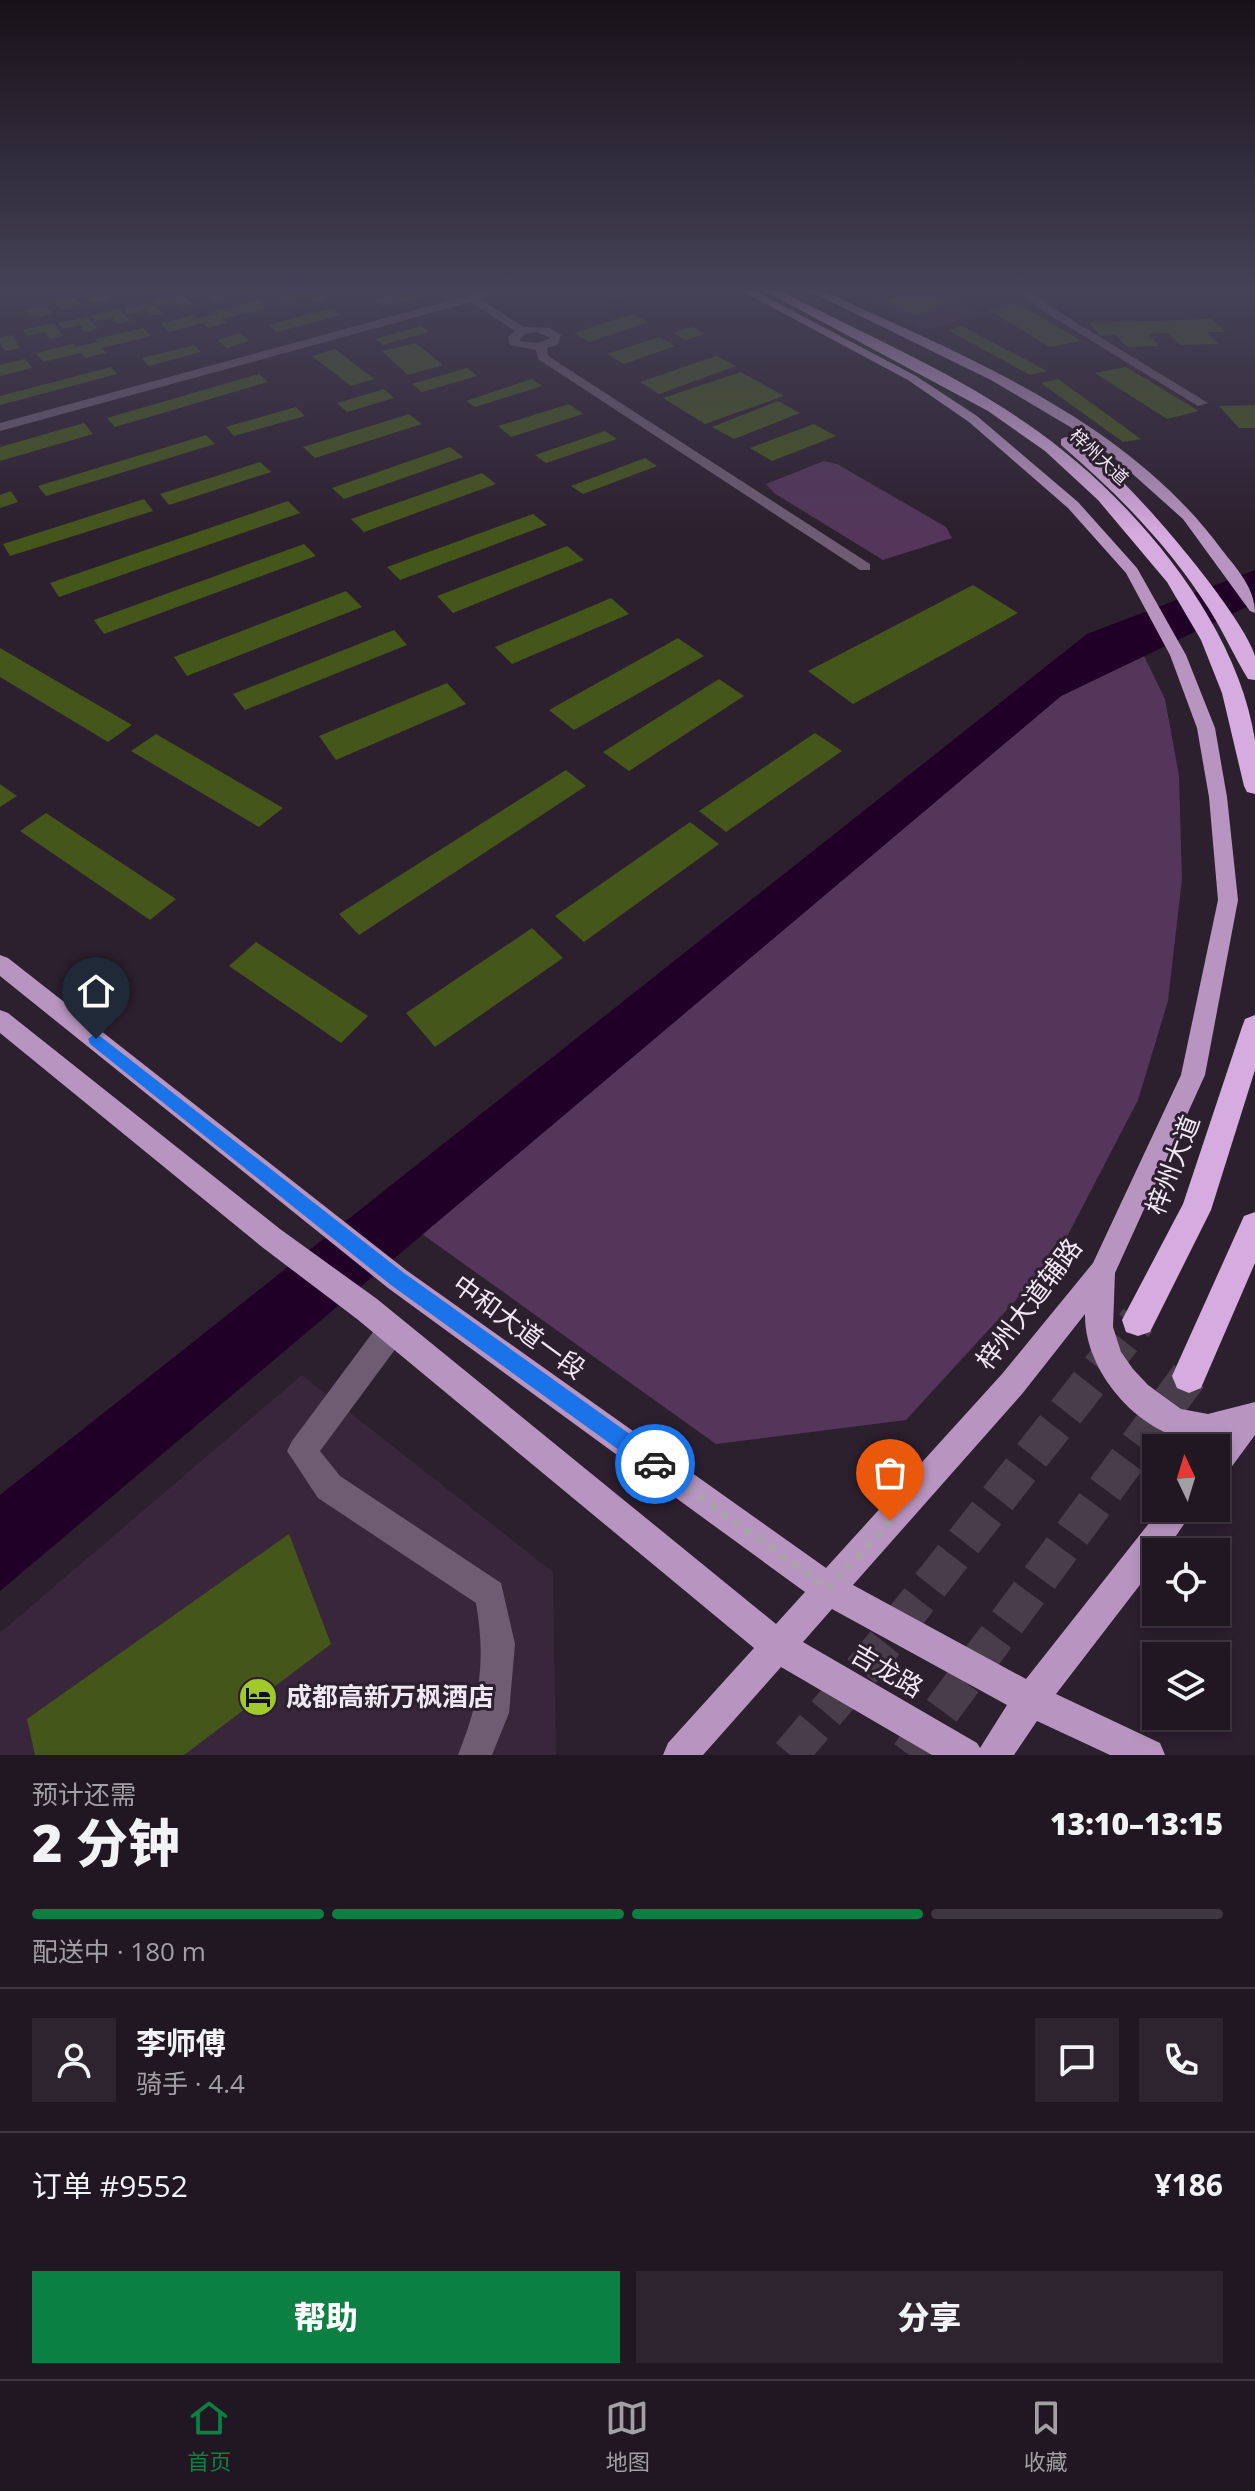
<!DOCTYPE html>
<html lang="zh">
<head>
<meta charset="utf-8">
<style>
	body { margin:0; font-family:"Open Sans","Noto Sans SC",sans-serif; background:#2d242f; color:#f1f3f6; height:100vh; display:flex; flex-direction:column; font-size:30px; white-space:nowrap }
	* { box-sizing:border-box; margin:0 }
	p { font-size:26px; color:#a29fa5 }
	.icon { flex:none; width:44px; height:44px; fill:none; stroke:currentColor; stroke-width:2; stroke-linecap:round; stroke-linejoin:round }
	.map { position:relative; height:1755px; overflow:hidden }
	.sheet { display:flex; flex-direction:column; background:#211722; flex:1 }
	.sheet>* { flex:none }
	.needle { width:52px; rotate:356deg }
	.buttons { position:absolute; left:1142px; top:1434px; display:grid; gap:16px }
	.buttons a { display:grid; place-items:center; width:88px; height:88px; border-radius:0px; background:#211722; box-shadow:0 4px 12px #0003,0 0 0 2px #3e3640; font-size:40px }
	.pin { position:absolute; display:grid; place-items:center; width:68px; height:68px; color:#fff; margin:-82px -34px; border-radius:50% 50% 50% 0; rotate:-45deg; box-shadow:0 0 8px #0007 }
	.pin .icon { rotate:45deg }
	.courier { position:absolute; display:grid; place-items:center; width:80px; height:80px; margin:-40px; border:6px solid #1a73e8; border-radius:50%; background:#fff; color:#222; box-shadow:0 2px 10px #0007 }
	.summary em { font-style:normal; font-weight:800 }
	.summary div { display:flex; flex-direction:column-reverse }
	.summary { display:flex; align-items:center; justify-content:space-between; height:136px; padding:0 32px }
	h1 { font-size:52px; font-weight:800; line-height:60px }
	.bar { display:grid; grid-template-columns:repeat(4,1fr); gap:12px 8px; align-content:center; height:96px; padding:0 32px }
	.bar i { height:10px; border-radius:6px; background:#3e3640 }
	.bar .on { background:#0b8043 }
	.bar p { grid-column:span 4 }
	.line { display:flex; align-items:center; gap:20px; padding:0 32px; border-top:2px solid #3e3640 }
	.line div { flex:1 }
	.round { display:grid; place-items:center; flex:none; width:84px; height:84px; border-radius:0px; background:#2d242f }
	.primary-button { display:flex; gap:16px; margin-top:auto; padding:16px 32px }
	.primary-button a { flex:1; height:92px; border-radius:0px; background:#0b8043; color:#fff; font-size:32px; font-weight:800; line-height:92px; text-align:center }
	.primary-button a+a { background:#2d242f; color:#f1f3f6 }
	.tab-bar { display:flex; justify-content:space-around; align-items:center; height:112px; border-top:2px solid #3e3640; background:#211722; font-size:22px; color:#a29fa5 }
	.tab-bar a { display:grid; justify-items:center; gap:4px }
	.tab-bar .on { color:#0b8043 }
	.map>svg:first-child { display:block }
	.built { fill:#38273b }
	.green { fill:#54365a }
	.water { fill:#200027 }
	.building { fill:#45561b }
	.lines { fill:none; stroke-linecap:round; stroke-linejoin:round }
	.highway-tunnel { stroke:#493d4b; stroke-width:37; stroke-dasharray:37 18; stroke-linecap:butt }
	.minor { fill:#6e5d72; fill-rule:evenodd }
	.major { fill:#b895c0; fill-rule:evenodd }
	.highway { fill:#d6abdf; fill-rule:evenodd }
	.route { fill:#1a73e8 }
	.done { stroke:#aba1ad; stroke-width:8; stroke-dasharray:0 14.4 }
	.labels { text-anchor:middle; stroke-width:6; stroke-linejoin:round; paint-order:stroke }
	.far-street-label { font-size:18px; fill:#efe7f1; stroke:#2c1f2e }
	.near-street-label { font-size:26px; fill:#efe7f1; stroke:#2c1f2e }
	.near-poi-label { font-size:26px; font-weight:bold; fill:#efe7f1; stroke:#2c1f2e; text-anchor:start }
</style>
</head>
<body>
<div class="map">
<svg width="1255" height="1755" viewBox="0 0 1255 1755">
	<rect width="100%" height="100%" fill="#2c1f2e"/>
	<!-- built -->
	<path class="built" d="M 847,291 L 987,291 L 966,300 L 977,314 L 927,330 Z
		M 302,1375 L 553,1572 L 556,1755 L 0,1755 L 0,1633 Z"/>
	<!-- green -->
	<path class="green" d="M 824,461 L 837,464 L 946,527 L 952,538 L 883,560 L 774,493 L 766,484 Z
		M 1144,656 L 1165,699 L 1179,776 L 1182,879 L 1168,1001 L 1138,1100 L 1058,1254 L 906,1420 L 716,1444 L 422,1234 L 1061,696 Z"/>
	<!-- water -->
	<path class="water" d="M 1255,570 L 1255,603 L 1061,696 L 0,1591 L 0,1495 L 1087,634 Z"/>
	<!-- building -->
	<path class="building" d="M 101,291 L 111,299 L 93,304 L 83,296 Z
		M 197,291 L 219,291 L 226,298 L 214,301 L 208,295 L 192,299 L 187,294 Z
		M 296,291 L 317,291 L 327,299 L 315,302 L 308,296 L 285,302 L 277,296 Z
		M 406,291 L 437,292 L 382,307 L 372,300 Z
		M 600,291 L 637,291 L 637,292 L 612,299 Z
		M 911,291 L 918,291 L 948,303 L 917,315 L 884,301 Z
		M 183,295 L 193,306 L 181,309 L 175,303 L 159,306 L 154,301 Z
		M 72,297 L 82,305 L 63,310 L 53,302 Z
		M 258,300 L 267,308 L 222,319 L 227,323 L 208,328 L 203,323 L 169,332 L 161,323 L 194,315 L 197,318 L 217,314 L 214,311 Z
		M 153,302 L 163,314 L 150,316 L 145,310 L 128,314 L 123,309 Z
		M 1017,303 L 1082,341 L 1050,347 L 987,309 Z
		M 44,305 L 53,313 L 34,318 L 24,310 Z
		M 332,308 L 341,315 L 277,332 L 269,325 Z
		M 120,309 L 130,321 L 117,324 L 112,317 L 95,321 L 90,316 Z
		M 632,314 L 648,322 L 589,342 L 574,333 Z
		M 88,317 L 98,329 L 85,332 L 80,325 L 62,329 L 58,323 Z
		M 1212,319 L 1226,332 L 1206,332 L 1219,344 L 1180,345 L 1167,333 L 1148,334 L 1160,346 L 1127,347 L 1116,335 L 1100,336 L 1089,323 Z
		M 54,323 L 63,336 L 50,339 L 45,332 L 27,336 L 23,330 Z
		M 421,326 L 429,332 L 383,345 L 375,339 Z
		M 962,326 L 1047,371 L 1030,375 L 948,330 Z
		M 692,327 L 705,334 L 685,340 L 673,333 Z
		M 143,328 L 151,336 L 102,348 L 106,353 L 85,358 L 81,353 L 43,362 L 36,353 L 73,344 L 76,347 L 98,342 L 95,339 Z
		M 239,333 L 250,341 L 227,348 L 217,340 Z
		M 12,335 L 20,348 L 6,351 L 0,344 L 0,338 Z
		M 659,337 L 675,346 L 624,364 L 607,354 Z
		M 416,343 L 443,365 L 408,375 L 382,351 Z
		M 194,345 L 201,352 L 149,366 L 142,358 Z
		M 335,349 L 374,379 L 351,386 L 312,356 Z
		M 716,356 L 736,366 L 659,394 L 640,382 Z
		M 25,359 L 32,368 L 0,376 L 0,365 Z
		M 111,367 L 117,374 L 0,405 L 0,396 Z
		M 1126,367 L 1199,411 L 1167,419 L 1095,373 Z
		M 467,368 L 477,376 L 422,392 L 412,384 Z
		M 741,372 L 784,396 L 705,424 L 663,398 Z
		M 259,374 L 268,382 L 115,427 L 107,418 Z
		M 532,379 L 542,386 L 475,407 L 466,401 Z
		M 1058,379 L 1141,439 L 1123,442 L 1041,383 Z
		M 384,389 L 394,398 L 347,412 L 337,403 Z
		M 778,401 L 800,413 L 734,439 L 712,427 Z
		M 569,404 L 583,414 L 511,437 L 498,426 Z
		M 1255,405 L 1255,428 L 1239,428 L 1219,406 Z
		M 296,407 L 305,416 L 234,436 L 226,427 Z
		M 409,414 L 422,424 L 315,458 L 303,447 Z
		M 84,423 L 93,434 L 0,461 L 0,447 Z
		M 814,424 L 836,436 L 772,461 L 750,448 Z
		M 605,431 L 617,439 L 546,463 L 535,455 Z
		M 206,435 L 215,444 L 46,496 L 38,486 Z
		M 450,447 L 463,457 L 344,499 L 332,488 Z
		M 645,458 L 657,466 L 583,494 L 571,486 Z
		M 260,462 L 271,472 L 169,505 L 160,494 Z
		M 482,473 L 496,484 L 364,532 L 351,519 Z
		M 11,491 L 18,502 L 0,508 L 0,495 Z
		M 144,499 L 153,511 L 10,556 L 3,544 Z
		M 288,501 L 300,513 L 59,597 L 50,583 Z
		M 533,514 L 547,525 L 400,580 L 387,567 Z
		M 304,544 L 316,556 L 104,634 L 94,620 Z
		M 567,546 L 584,560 L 453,613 L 437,596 Z
		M 973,585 L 1018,613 L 853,704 L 808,671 Z
		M 346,591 L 362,607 L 187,676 L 174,657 Z
		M 611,598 L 629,614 L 512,664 L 495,647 Z
		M 394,630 L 407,645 L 245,710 L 233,694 Z
		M 678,638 L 704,656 L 574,730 L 549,710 Z
		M 0,648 L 132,725 L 108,742 L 0,677 Z
		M 719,679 L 744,696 L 629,771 L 603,752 Z
		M 447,683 L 466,704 L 336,760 L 319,736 Z
		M 815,733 L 842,751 L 726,832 L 699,811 Z
		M 156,734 L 283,808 L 259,827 L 131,751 Z
		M 566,770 L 586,786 L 359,935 L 339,914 Z
		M 0,784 L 17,796 L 0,807 Z
		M 46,813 L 176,899 L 150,920 L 20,831 Z
		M 690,822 L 719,844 L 584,942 L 555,916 Z
		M 532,928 L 563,958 L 435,1047 L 406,1013 Z
		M 256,942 L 368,1016 L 341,1043 L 229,966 Z
		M 289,1534 L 331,1644 L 184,1755 L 35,1755 L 27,1719 Z"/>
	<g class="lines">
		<!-- highway-tunnel -->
		<path class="highway-tunnel" d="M 790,1755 L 876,1654 L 1138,1320
			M 909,1755 L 1189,1376"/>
		<!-- minor -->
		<path class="minor" d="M 485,291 L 503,291 L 480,299 L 524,327 L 550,328 L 561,335 L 557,345 L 547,348 L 548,356 L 870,564 L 870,570 L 860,570 L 538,359 L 536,350 L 510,345 L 508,337 L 515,331 L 471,302 L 0,431 L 0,423 ZM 536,332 L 551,338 L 538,343 L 519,341 L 525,334 Z
			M 1019,291 L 1031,291 L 1051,307 L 1208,403 L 1198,406 L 1043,311 Z
			M 392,1316 L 402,1320 L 406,1330 L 402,1340 L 320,1451 L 340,1476 L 501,1583 L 515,1644 L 509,1713 L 492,1755 L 458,1755 C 480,1700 486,1662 476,1603 L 318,1498 L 287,1451 L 292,1441 L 382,1320 Z"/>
		<!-- major -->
		<path class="major" d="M 742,291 L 755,291 L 916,376 L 977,416 L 1078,502 L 1137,568 L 1186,655 L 1215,728 L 1227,797 L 1238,900 L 1205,1075 L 1115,1273 L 1113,1327 L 1121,1352 L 1133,1369 L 1148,1385 L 1181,1409 L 1208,1414 L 1255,1402 L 1255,1435 L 1227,1473 L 1216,1477 L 1216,1448 L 1208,1448 L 1212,1443 C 1149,1445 1084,1377 1085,1314 L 1022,1394 L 853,1585 L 1026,1679 L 1161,1508 L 1195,1508 L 1165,1552 L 1156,1552 L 1156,1564 L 1056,1694 L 1160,1743 L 1165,1755 L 1110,1755 L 1037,1721 L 1014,1755 L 932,1755 L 781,1667 L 703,1755 L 663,1755 L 668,1743 L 754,1648 L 357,1319 L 262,1247 L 0,1033 L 0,1010 L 8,1013 L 280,1229 L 377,1299 L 776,1624 L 805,1592 L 388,1288 L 0,976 L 0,955 L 8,958 L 406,1270 L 826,1568 L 1002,1374 L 1093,1263 L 1181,1075 L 1218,900 L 1209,797 L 1197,728 L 1170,655 L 1126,573 L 1068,508 L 969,422 L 908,380 ZM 832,1609 L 1007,1705 L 980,1748 L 977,1743 L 803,1642 Z
			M 809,291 L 823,291 C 965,356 1127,420 1222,550 C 1237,569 1255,588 1255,613 L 1250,611 L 1183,519 L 1117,460 L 1077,431 L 991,380 Z"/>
		<!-- highway -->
		<path class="highway" d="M 765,291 L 781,291 C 863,334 950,370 1026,423 C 1126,491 1236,617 1255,740 C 1255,757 1255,776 1255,794 L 1247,792 L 1244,786 L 1222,693 L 1201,640 L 1167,582 L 1098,500 L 1045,451 L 988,411 Z
			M 1066,437 C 1106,449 1244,614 1255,656 C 1255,663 1255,673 1255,680 L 1248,679 C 1234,656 1223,631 1209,609 C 1169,546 1117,493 1061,445 L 1061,439 Z
			M 1255,1015 L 1255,1070 L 1211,1210 L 1150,1332 L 1138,1336 L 1126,1332 L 1122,1320 L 1183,1204 L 1242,1027 L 1245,1019 Z
			M 1255,1212 L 1255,1263 L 1201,1388 L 1189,1393 L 1177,1388 L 1172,1376 L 1244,1216 Z"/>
	</g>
	<!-- sky -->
	<linearGradient id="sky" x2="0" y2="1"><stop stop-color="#181119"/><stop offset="0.54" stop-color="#454257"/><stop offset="1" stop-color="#454257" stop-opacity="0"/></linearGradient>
	<rect width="1255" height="537" fill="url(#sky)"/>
	<!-- route -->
	<path class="route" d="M 96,1033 L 404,1273 L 662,1457 L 665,1464 L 662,1471 L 655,1474 L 648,1471 L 391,1285 L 90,1044 L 88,1039 Z"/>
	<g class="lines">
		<!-- done -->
		<path class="done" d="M 655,1464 L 828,1589 L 890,1521"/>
	</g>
	<!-- icons -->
	<defs>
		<symbol id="hotel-disc" viewBox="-11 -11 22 22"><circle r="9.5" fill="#a1c92a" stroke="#2c1f2e"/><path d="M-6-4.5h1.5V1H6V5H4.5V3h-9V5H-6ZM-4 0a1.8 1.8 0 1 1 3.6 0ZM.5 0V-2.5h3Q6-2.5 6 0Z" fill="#111"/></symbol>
	</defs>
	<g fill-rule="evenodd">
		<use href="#hotel-disc" x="236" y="1675" width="44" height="44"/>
	</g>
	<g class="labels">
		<!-- far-street labels -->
		<g class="far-street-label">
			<text transform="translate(1099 457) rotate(43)" y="6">梓州大道</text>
		</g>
		<!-- near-street labels -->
		<g class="near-street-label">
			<text transform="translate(1173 1165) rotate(-69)" y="9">梓州大道</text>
			<text transform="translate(1029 1304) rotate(-53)" y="9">梓州大道辅路</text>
			<text transform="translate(519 1327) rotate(36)" y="9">中和大道一段</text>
			<text transform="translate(887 1671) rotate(30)" y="9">吉龙路</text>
		</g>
		<!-- near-poi labels -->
		<g class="near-poi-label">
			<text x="286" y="1706">成都高新万枫酒店</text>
		</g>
	</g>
</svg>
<div class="buttons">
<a><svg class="needle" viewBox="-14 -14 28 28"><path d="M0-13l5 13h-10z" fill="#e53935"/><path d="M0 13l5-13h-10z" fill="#a29fa5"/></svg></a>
<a><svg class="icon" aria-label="locate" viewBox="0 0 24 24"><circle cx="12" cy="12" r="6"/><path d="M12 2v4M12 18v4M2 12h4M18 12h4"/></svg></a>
<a><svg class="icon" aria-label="layers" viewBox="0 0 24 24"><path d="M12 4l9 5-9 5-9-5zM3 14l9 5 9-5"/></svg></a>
</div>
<div class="pin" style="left:890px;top:1521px;background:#ea580c"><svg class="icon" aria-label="bag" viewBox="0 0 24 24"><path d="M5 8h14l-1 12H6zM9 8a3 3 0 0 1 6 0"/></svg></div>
<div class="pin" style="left:96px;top:1039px;background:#1f2937"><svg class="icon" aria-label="home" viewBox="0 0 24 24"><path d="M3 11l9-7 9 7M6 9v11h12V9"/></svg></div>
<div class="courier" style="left:655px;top:1464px"><svg class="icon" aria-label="car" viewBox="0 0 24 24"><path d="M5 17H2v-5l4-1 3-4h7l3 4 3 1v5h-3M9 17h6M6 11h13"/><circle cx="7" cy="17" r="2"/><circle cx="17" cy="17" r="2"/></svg></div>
</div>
<section class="sheet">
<div class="summary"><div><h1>2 分钟</h1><p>预计还需</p></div><em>13:10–13:15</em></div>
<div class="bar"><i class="on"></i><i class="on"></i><i class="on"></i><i></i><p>配送中 · 180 m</p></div>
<div class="line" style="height:144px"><a class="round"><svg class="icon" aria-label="person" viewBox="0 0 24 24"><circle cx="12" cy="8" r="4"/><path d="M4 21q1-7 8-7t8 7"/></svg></a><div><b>李师傅</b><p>骑手 · 4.4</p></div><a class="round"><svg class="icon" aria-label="chat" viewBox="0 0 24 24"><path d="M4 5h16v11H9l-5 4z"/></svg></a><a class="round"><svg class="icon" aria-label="phone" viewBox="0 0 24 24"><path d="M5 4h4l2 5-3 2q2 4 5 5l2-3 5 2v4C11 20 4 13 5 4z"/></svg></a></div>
<div class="line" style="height:104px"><div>订单 #9552</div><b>¥186</b></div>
<div class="primary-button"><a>帮助</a><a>分享</a></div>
</section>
<nav class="tab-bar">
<a class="on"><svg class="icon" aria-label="home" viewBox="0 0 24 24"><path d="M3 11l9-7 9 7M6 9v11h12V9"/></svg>首页</a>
<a><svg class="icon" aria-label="map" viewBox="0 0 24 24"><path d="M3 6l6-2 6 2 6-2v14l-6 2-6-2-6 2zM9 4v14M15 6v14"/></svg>地图</a>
<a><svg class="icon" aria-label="saved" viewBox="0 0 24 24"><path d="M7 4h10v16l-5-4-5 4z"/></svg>收藏</a>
</nav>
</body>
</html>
